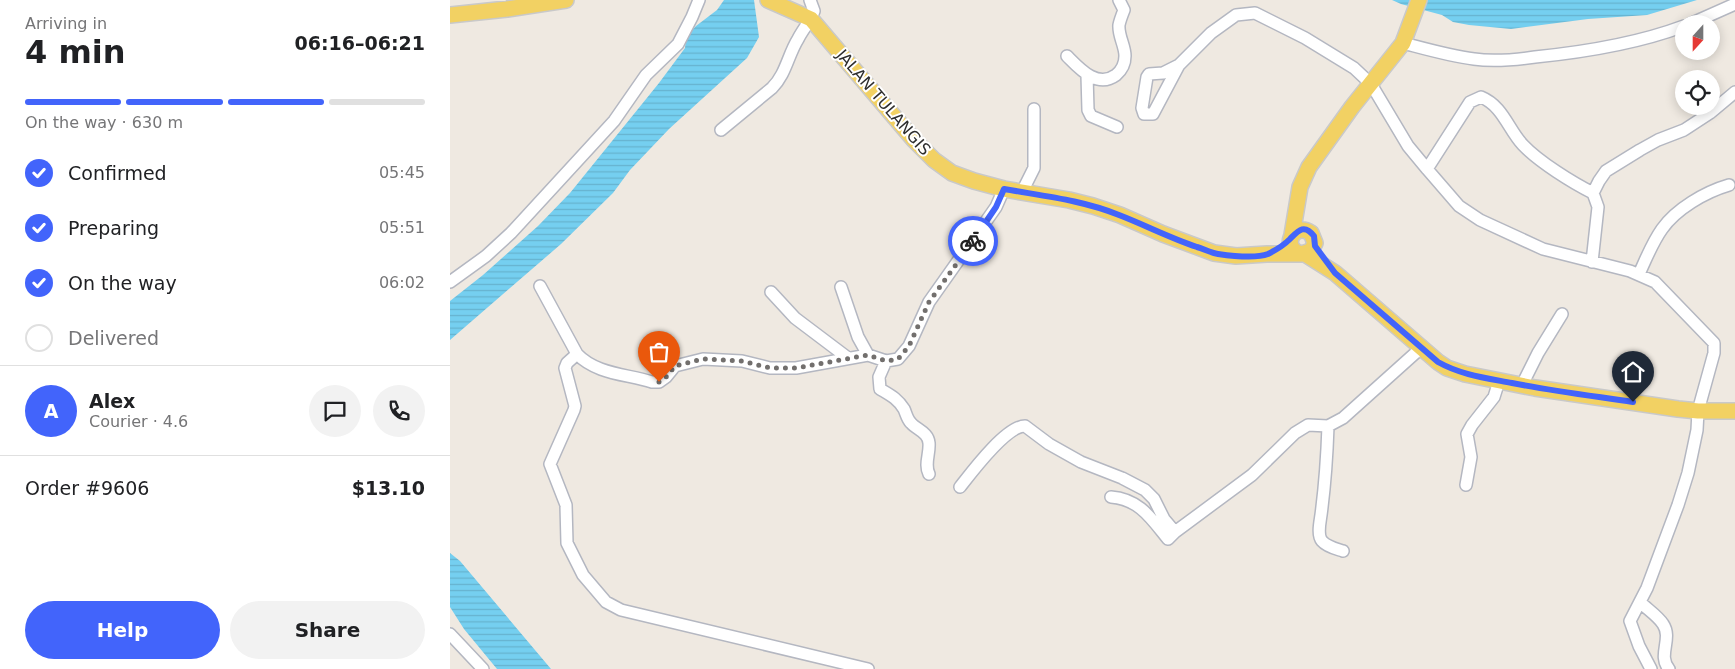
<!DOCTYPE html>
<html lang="en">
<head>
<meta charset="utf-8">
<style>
	body { margin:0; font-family:"DejaVu Sans",sans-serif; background:#f2f2f2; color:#202124; height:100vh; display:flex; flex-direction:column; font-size:19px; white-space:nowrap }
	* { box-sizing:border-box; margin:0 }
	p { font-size:16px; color:#757577 }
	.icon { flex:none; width:28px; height:28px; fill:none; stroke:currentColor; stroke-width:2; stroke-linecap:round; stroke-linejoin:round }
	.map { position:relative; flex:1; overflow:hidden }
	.details { display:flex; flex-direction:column; background:#fff; width:450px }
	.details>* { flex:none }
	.needle { width:32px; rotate:201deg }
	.buttons { position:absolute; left:1225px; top:15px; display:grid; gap:10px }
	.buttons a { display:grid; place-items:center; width:45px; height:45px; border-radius:50%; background:#fff; box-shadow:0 2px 12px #0003; font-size:25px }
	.pin { position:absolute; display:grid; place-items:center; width:42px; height:42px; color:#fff; margin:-51px -21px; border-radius:50% 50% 50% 0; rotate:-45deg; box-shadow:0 0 5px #0007 }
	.pin .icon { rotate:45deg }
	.courier { position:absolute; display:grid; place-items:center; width:50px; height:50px; margin:-25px; border:4px solid #4264fb; border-radius:50%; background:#fff; color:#222; box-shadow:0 1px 6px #0007 }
	.summary em { font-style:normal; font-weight:800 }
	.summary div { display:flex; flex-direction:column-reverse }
	.summary { display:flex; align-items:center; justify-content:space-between; height:85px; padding:0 25px }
	h1 { font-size:32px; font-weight:800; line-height:38px }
	.bar { display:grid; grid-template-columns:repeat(4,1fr); gap:8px 5px; align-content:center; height:60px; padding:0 25px }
	.bar i { height:6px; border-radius:4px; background:#e0e0e0 }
	.bar .selected { background:#4264fb }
	.bar p { grid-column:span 4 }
	.line { display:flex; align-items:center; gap:12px; padding:0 25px; border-top:1px solid #e0e0e0 }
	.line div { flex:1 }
	.round { display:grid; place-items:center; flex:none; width:52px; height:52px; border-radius:26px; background:#f2f2f2 }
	ol { padding:0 25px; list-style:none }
	li { display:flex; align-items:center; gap:15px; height:55px }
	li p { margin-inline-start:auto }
	li .icon { padding:5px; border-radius:50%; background:#4264fb; color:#fff; stroke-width:4 }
	li:last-child { color:#757577 }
	li i { width:28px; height:28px; border:2px solid #e0e0e0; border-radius:50% }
	.button { display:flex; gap:10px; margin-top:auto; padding:10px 25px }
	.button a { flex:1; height:58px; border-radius:30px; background:#4264fb; color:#fff; font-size:20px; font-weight:800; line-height:58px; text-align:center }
	.button a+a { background:#f2f2f2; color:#202124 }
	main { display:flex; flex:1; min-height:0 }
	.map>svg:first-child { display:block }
	.water { fill:url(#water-rules) }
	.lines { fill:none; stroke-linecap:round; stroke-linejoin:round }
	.minor-casing { stroke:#b4b7c1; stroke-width:14 }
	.major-casing { stroke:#c9c9c9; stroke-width:18 }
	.minor { stroke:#fff; stroke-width:11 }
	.major { stroke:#f2d163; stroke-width:15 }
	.done { stroke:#726f6d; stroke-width:5; stroke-dasharray:0 9 }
	.route { stroke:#4264fb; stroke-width:6 }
	.labels { text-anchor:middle; stroke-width:4; stroke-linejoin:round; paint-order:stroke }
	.street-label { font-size:16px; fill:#2e2e2e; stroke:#fff }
</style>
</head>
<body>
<main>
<section class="details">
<div class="summary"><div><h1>4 min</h1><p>Arriving in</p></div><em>06:16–06:21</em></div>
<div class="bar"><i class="selected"></i><i class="selected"></i><i class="selected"></i><i></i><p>On the way · 630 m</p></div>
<ol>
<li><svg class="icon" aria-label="check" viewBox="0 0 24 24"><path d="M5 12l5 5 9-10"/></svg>Confirmed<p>05:45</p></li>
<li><svg class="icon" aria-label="check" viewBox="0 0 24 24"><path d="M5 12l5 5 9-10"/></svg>Preparing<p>05:51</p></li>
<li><svg class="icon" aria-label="check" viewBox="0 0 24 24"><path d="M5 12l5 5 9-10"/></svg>On the way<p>06:02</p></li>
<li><i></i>Delivered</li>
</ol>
<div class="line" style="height:90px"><b class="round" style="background:#4264fb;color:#fff">A</b><div><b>Alex</b><p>Courier · 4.6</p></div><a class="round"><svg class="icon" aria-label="chat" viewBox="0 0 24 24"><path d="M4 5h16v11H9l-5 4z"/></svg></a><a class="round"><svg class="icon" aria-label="phone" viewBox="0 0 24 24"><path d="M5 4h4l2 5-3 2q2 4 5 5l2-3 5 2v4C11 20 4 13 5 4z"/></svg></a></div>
<div class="line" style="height:65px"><div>Order #9606</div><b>$13.10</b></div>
<div class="button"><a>Help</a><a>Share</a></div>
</section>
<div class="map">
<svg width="1285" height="669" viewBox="0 0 1285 669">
	<defs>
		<pattern id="water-rules" width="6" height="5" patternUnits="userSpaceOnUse" patternTransform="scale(1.25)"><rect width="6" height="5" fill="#75cff0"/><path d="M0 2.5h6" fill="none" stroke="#66b2ce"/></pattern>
	</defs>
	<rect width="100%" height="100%" fill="#efe9e1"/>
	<!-- water -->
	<path class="water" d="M 274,0 L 304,0 L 309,37 L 297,58 L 219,129 L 180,170 L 163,193 L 111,244 L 0,340 L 0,301 L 33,275 L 88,226 L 120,193 L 209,83 L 235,48 L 236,37 L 246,26 L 267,10 Z
		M 942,0 L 1247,0 L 1197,15 L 1138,19 L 1061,29 L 1019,25 L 1003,22 L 992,15 L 951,4 Z
		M 0,553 L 10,561 L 101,669 L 47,669 L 14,629 L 0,607 Z"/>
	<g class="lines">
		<defs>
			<path id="minor" d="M 1240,24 L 1285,4
				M 953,43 C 976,49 1000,56 1024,59 C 1044,62 1064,60 1085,57 C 1135,52 1186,44 1234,26
				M 617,56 C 629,68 647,89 666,75 C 672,70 675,64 675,56 C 675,45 668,36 669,25 C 670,20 672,15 674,10 L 669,0
				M 729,65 L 713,73 L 699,74 L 697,77 L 692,108 L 694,114 L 703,114 L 729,65 L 761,33 L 786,15 L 805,13 L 855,38 L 904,68 L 921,84 L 958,146 L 977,169 L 1009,206 L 1030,220 L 1093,249 L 1180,271 L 1205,282 L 1264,343 L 1264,353 L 1248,411 L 1247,430 L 1238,473 L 1228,505 L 1197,588 L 1180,621 L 1189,646 L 1201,669
				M 637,75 L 638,110 L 641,116 L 667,127
				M 271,130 L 322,88 C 336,74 338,55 348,39 C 353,29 360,22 364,11 L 360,0
				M 977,169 L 1020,102 L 1031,97 C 1053,106 1058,129 1073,145 C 1089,162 1123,183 1143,193 L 1148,207 L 1142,262
				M 572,192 L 584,168 L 584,109
				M 1143,193 L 1149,181 L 1156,171 L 1190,150 L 1208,140 L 1234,130 L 1260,113 L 1285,92
				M 1189,274 C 1196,259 1202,243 1212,229 C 1226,209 1255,192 1279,185
				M 0,282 L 36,256 L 61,233 L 164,121 L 196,75 L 228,44 L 242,17 L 249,0
				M 90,286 L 127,354 C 146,374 176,374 202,382 L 209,382 L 216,377 L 225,366 L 253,359 L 292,361 L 320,368 L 346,368 L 418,355 L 436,361 L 448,359 L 459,346 L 479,302 L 539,217 L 546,207 L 554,189
				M 391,287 L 408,337 L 418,355
				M 321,292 L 345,318 L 398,358
				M 127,354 L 117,363 L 115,368 L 125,406 L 124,410 L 100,464 L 116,505 L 117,543 L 133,575 L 156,602 L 171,610 L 418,669
				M 436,361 L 429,377 L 430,389 C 440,395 447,398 454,409 C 456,413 457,419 461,423 C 467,430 478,432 479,443 C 480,454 474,464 479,474
				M 1072,385 L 1088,353 L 1112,314
				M 878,426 C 877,456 875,485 871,515 C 870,522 867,535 872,541 C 877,547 887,549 893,551
				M 1016,485 L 1021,457 L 1017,434 L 1022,425 L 1044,397 L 1049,381
				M 510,487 C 521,473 556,426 575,426 L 599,444 L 631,462 L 672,478 L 695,490 L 704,499 L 714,519 L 725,532
				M 661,497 C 689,499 701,518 718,539 L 725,532 L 802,475 L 845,433 L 858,425 L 878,426 L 893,418 L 971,348
				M 1190,602 C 1197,609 1208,616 1213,624 C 1223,639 1207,655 1219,669
				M 0,634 L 33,669"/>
			<path id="major" d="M 318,0 L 361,19 L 464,140 L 484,160 L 502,173 L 524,181 L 554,189 L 619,200 L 643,206 L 670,215 L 713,234 L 764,253 L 786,256 L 817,254 L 851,254 L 861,251 L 865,243 L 861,233 C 842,221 831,249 851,254
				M 0,15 L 57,9 L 116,0
				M 842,235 L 850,187 L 859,167 L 902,107 L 953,43 L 969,0
				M 855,254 L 885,273 L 988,362 L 997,368 L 1015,374 L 1085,388 L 1228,409 L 1248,411 L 1285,411"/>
		</defs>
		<!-- minor casing -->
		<use href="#minor" class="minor-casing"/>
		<!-- major casing -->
		<use href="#major" class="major-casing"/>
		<!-- minor -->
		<use href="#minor" class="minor"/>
		<!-- major -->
		<use href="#major" class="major"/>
	</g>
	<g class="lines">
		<!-- done -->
		<path class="done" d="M 209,382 L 216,377 L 225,366 L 253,359 L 292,361 L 320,368 L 346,368 L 418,355 L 436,361 L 448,359 L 459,346 L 479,302 L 523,241"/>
		<!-- route -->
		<path class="route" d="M 523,241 L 546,207 L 554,189 C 593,196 632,200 669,215 C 695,225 720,238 747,247 C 754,249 761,253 768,254 C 782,256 805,259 818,254 C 824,251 835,244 840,239 C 848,231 854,223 864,236 L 865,246 L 885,273 L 988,362 C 1011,375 1036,378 1062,383 C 1102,391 1143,396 1183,402"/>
	</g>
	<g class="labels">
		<!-- street labels -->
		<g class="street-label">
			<text transform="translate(434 102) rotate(49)" y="6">JALAN TULANGIS</text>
		</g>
	</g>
</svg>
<div class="buttons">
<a><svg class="needle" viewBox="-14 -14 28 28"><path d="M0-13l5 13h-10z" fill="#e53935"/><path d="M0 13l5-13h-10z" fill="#757577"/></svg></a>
<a><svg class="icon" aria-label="locate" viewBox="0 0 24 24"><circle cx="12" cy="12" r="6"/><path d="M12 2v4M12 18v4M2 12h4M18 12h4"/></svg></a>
</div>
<div class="pin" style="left:209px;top:382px;background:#ea580c"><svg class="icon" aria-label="bag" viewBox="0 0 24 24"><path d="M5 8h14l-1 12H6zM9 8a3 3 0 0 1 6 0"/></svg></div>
<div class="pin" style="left:1183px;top:402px;background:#1f2937"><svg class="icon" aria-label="home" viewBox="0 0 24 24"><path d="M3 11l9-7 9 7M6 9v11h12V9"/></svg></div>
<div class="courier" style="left:523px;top:241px"><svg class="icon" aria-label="bike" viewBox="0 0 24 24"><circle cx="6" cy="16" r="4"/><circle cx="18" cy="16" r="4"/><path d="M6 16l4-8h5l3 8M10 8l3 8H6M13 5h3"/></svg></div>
</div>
</main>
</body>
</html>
